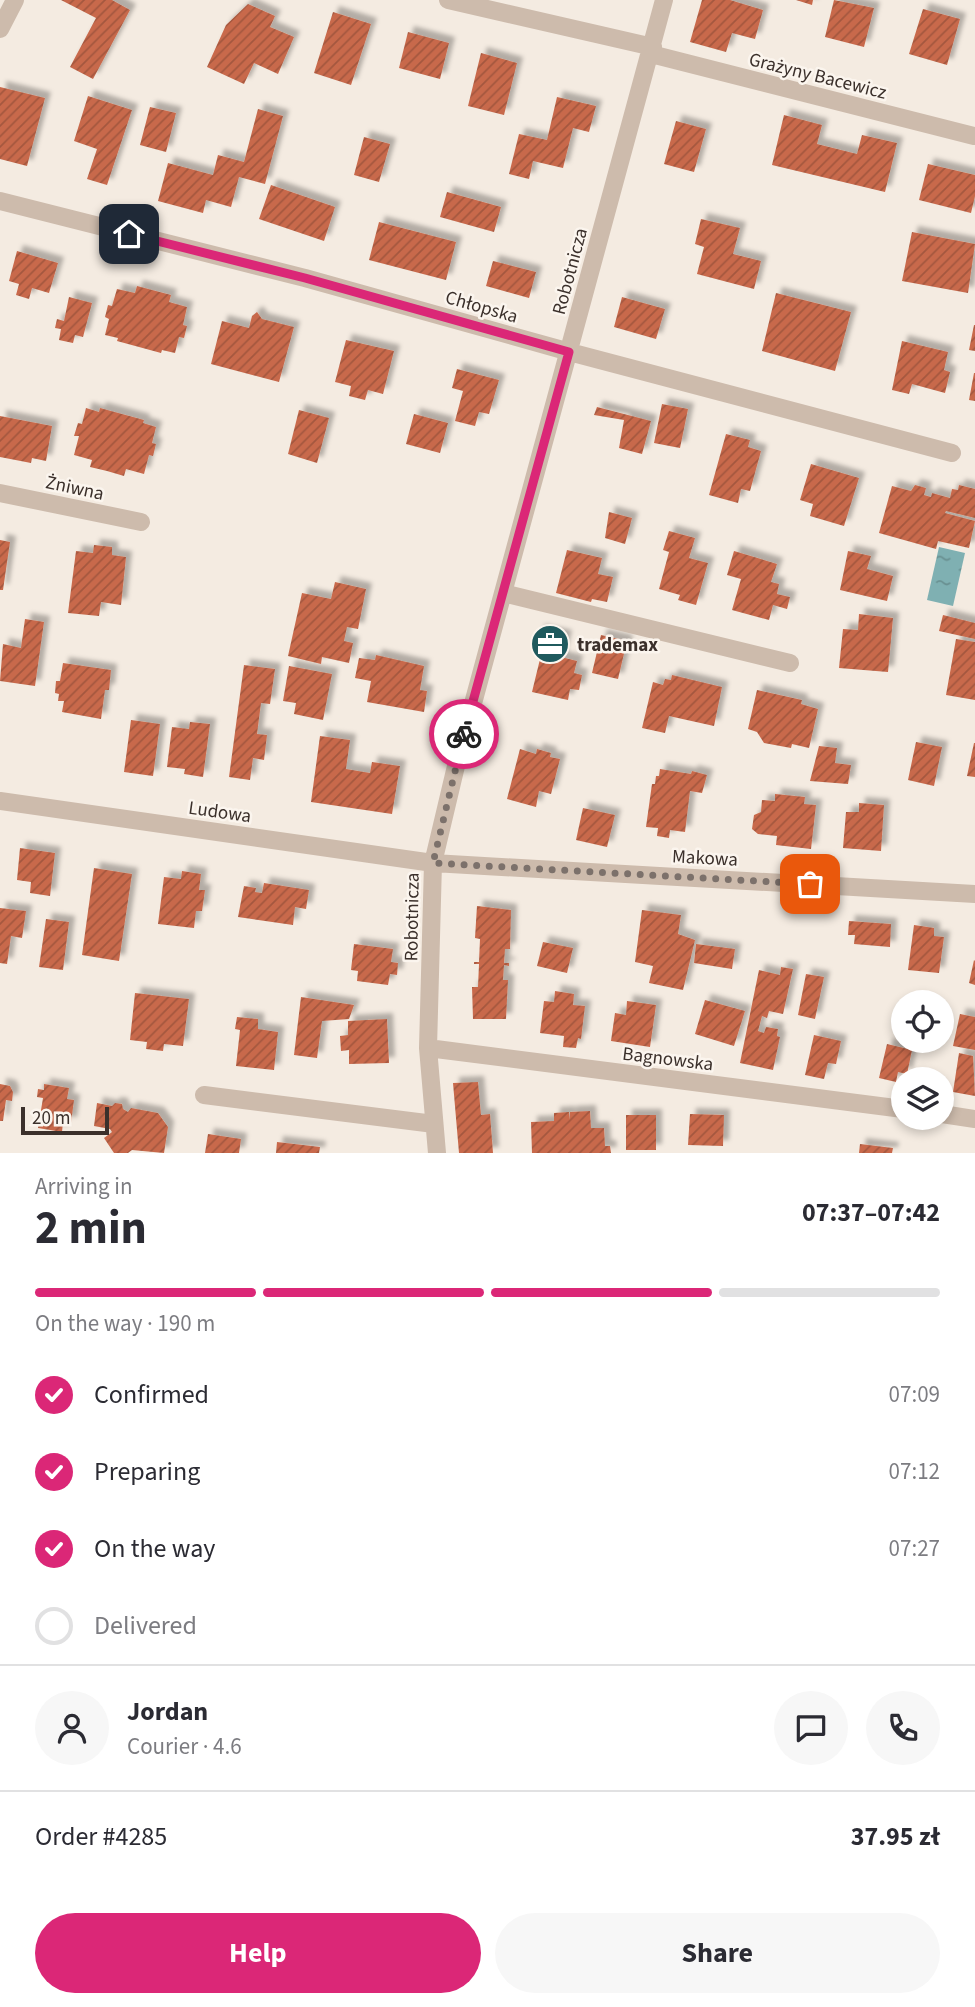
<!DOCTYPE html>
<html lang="en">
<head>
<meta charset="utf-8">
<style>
	body { margin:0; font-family:"Source Sans 3",sans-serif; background:#f7f7f7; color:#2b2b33; height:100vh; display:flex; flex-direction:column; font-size:26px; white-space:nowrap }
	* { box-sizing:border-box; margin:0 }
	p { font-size:23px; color:#7c7c81 }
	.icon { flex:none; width:38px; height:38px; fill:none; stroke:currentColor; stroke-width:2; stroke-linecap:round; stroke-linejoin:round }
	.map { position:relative; height:1153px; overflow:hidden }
	.side { display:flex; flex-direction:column; background:#fff; flex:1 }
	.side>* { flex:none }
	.buttons { position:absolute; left:891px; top:990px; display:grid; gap:14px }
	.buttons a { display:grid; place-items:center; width:63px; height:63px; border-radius:50%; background:#fff; box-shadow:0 4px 10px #0003; font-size:35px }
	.scale { position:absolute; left:21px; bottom:18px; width:88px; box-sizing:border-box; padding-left:7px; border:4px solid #3b302b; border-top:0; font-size:19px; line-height:24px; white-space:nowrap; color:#3b302b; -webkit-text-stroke:5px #fbf5ee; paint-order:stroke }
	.pin { position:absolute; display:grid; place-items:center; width:60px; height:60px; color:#fff; margin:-30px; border-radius:14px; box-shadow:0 4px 10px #0006 }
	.courier { position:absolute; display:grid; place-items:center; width:70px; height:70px; margin:-35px; border:5px solid #db2777; border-radius:50%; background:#fff; color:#222; box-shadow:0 2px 9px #0007 }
	.headline em { font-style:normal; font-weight:700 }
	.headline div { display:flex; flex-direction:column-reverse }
	.headline { display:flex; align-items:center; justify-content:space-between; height:119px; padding:0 35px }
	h1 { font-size:46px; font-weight:700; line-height:52px }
	.bar { display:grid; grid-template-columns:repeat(4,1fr); gap:10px 7px; align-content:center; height:84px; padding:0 35px }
	.bar i { height:9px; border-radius:5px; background:#e1e1e2 }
	.bar .selected { background:#db2777 }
	.bar p { grid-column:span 4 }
	.line { display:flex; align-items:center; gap:18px; padding:0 35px; border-top:2px solid #e1e1e2 }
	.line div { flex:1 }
	.round { display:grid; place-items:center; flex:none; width:74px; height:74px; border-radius:37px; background:#f7f7f7 }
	ol { padding:0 35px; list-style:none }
	li { display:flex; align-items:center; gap:21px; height:77px }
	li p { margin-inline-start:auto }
	li .icon { padding:7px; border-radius:50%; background:#db2777; color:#fff; stroke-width:4 }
	li:last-child { color:#7c7c81 }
	li i { width:38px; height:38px; border:4px solid #e1e1e2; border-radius:50% }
	.primary-button { display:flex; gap:14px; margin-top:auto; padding:14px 35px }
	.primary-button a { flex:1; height:80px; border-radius:42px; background:#db2777; color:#fff; font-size:28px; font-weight:700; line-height:80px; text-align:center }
	.primary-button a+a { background:#f7f7f7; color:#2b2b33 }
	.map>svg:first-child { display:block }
	.water { fill:url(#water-ripples) }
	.building { fill:url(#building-hatch); filter:url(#shadow) }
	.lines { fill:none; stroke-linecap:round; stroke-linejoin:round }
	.minor { stroke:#cdbbac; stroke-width:18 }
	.done { stroke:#7c716b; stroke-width:7; stroke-dasharray:0 12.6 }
	.route { stroke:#db2777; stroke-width:9 }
	.labels { text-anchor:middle; stroke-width:5; stroke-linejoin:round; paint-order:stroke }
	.street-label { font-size:19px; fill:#3b302b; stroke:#fbf5ee }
	.poi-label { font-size:19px; font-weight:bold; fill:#3b302b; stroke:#fbf5ee; text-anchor:start }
</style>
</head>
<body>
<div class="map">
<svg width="975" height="1153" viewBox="0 0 975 1153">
	<defs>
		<pattern id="water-ripples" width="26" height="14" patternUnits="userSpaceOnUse" patternTransform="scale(1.75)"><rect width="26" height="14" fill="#7fb0b2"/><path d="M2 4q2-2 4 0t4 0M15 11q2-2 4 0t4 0" fill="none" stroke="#699091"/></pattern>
		<pattern id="building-hatch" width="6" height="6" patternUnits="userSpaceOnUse" patternTransform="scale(1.75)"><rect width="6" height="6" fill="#c8694b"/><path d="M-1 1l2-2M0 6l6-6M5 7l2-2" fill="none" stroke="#a4573f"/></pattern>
		<filter id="shadow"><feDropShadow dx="6" dy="-6" stdDeviation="2" flood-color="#0004"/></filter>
	</defs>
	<rect width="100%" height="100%" fill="#f4ebe1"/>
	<!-- water -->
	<path class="water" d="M 939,547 L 965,553 L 953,606 L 927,600 Z"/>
	<!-- building -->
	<path class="building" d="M 61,0 L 112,0 L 130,10 L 93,79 L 70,67 L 96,18 Z
		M 702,0 L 730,0 L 763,10 L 755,39 L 732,33 L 726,52 L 690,42 Z
		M 796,0 L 813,0 L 812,5 Z
		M 834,0 L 874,8 L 864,47 L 825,37 Z
		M 248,4 L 275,16 L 270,27 L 294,37 L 278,74 L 254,63 L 244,84 L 207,67 L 226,25 Z
		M 923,9 L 960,19 L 947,65 L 909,54 Z
		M 333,12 L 371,24 L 351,85 L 314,73 Z
		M 408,32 L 449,43 L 440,79 L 399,68 Z
		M 481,53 L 517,63 L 504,115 L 468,106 Z
		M 0,87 L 45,98 L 27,166 L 0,159 Z
		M 88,96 L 132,110 L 107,185 L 87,179 L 97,149 L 74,141 Z
		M 557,97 L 596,106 L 589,132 L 573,128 L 563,168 L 533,161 L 529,179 L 509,174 L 519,134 L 547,140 Z
		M 150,107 L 176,113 L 166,152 L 140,145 Z
		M 258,109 L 283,116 L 265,184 L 239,177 L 231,207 L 206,200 L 203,213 L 158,201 L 168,163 L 213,175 L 218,155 L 244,162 Z
		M 784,115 L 822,125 L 817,144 L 857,154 L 862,135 L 897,143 L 885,192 L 772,165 Z
		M 676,121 L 706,129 L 694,172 L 664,164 Z
		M 364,137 L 390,144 L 379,182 L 354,175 Z
		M 928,164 L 975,175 L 975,196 L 971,213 L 919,200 Z
		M 271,185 L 335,207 L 324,241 L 259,219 Z
		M 447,192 L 501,207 L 494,232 L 440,217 Z
		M 701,219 L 740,228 L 733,254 L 761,261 L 754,289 L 697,274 L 704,247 L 695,244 Z
		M 379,222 L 456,242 L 446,280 L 369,260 Z
		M 912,232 L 975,244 L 968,293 L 902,281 Z
		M 17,251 L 58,263 L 49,293 L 32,288 L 29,299 L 16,295 L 19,284 L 9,281 Z
		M 493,261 L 536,272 L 529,298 L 486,286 Z
		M 137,286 L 171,295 L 169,302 L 187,307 L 183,325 L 187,326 L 184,338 L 179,337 L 175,353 L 162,350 L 161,353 L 117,341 L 118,338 L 105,335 L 109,319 L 105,317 L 108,305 L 112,306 L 117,289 L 135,293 Z
		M 776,293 L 851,312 L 835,371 L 762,351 Z
		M 69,297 L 92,303 L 83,337 L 75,335 L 73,343 L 59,340 L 61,329 L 55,328 L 57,319 L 64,321 Z
		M 622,297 L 665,309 L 656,339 L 614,327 Z
		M 257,312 L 262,319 L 294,327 L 279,382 L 211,364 L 222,321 L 249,328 L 252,316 Z
		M 974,325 L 975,325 L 975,351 L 969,350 Z
		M 346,340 L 394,351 L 383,394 L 368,390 L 365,400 L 349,396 L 351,386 L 335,382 Z
		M 902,341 L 948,352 L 944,370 L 950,372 L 945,393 L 912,384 L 909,394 L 892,390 Z
		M 457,369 L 499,380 L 489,414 L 479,412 L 475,426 L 455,421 L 463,391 L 452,388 Z
		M 974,373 L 975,373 L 975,401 L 969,400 Z
		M 662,404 L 688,409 L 680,448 L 654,443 Z
		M 597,407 L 651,421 L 642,454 L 619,448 L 624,420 L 594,415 Z
		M 86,408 L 99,412 L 100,408 L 144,420 L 143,423 L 156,427 L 152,443 L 156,444 L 153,456 L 149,455 L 144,474 L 126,469 L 124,476 L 107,471 L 90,467 L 92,460 L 74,455 L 79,436 L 74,436 L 78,423 L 82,424 Z
		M 299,410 L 329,418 L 317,463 L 288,454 Z
		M 414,414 L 448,423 L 440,453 L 406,444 Z
		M 0,416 L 52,426 L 46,461 L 32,458 L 31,463 L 0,457 Z
		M 726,434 L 750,440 L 748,447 L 761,451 L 750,491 L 741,489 L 738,503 L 709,495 Z
		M 811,464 L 859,478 L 844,526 L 810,516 L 813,504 L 800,500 Z
		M 915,485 L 926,488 L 924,495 L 931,497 L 932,493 L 950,498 L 952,489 L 958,490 L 959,485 L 975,489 L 975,518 L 946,511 L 945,513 L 975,521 L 969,548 L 938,541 L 936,549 L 879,533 L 892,486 L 911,491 Z
		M 609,512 L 632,518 L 625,544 L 605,538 Z
		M 669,531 L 695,538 L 689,558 L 708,563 L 696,605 L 678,600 L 680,595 L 659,589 L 669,552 L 663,550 Z
		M 0,540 L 10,542 L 3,590 L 0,590 Z
		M 94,545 L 112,547 L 112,555 L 126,557 L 121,605 L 101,602 L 99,616 L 68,613 L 76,551 L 93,553 Z
		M 567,550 L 602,558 L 598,574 L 613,577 L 607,602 L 592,599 L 591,602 L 556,593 Z
		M 734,551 L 777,564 L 771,582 L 779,584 L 777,594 L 790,597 L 787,609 L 773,605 L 769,620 L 732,610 L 741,579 L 727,575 Z
		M 848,551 L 871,556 L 867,569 L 893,576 L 887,601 L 840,590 Z
		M 335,582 L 366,589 L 358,629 L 347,627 L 344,641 L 353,643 L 349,663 L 322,657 L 321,664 L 288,656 L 302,593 L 331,599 Z
		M 859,614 L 893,618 L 888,672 L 839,668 L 843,629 L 858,630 Z
		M 943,615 L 975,623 L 975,639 L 939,631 Z
		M 25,619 L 44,622 L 35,686 L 0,681 L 3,644 L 21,648 Z
		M 539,630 L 566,636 L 561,657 L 577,661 L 574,673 L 582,675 L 579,690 L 570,689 L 568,700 L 532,692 L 541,655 L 533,653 Z
		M 601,635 L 627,641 L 618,679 L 592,673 Z
		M 956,639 L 975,642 L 975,700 L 946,695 Z
		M 376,655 L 424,666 L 420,690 L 427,691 L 424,712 L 367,702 L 371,681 L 355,678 L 359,658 L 375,660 Z
		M 63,663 L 111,670 L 109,690 L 105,690 L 101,719 L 62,712 L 64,701 L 58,701 L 59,694 L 55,693 L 56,681 L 60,681 Z
		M 244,665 L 275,669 L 270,704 L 261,703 L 257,734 L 267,735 L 264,760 L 253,758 L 250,780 L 229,777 Z
		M 289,666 L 332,674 L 323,720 L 294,714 L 296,703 L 283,701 Z
		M 672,675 L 722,687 L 714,726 L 669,716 L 665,733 L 642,728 L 653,682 L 663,685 L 665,679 L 671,680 Z
		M 757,690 L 802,700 L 801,704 L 818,709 L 809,748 L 792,744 L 791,748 L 764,743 L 757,732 L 748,729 Z
		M 131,720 L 160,724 L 153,776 L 124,772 Z
		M 190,722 L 210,724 L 203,777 L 184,774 L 185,769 L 167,767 L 172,727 L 189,729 Z
		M 320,736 L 350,740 L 346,769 L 370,773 L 372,762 L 400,766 L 392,814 L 311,802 Z
		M 916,742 L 942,747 L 934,786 L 908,780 Z
		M 974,743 L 975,743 L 975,777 L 967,776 Z
		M 819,746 L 837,748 L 835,763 L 851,765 L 848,784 L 810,781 Z
		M 520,749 L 536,754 L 537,749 L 551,753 L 550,757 L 560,759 L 551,794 L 539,791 L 536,807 L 507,799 Z
		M 660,769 L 691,774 L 692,771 L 707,775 L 702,793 L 690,791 L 685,832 L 670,830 L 669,838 L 657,836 L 658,828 L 646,827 L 652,784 L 655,784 L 656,776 L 659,776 Z
		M 775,794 L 805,797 L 804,804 L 816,805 L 811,849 L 776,845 L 777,836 L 758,834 L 752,829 L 754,815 L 761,812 L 762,800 L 775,801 Z
		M 859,803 L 884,805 L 881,851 L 843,848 L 846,812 L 859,812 Z
		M 583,808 L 615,815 L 607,847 L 576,840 Z
		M 20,848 L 55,853 L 50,896 L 30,893 L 31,882 L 17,880 Z
		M 94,868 L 132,874 L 119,961 L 82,955 Z
		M 182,871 L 201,874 L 199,890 L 205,890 L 202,911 L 196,911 L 194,928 L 158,924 L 164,877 L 181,879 Z
		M 264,883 L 309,890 L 306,909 L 295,907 L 293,925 L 238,917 L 244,886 L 256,888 L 255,892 L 262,893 Z
		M 477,906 L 511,910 L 510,949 L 505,949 L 504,963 L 509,963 L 509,966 L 504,965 L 503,980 L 508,980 L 506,1019 L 473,1019 L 472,987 L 478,987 L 479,964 L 474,964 L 474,962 L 479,962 L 480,939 L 475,938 Z
		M 0,908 L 26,911 L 22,938 L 11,936 L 7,964 L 0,963 Z
		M 642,910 L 681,915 L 678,934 L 695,940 L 683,990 L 649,983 L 653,966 L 635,962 Z
		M 46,919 L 69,922 L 63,970 L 39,967 Z
		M 849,921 L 891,924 L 890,947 L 854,944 L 855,935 L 848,935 Z
		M 914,925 L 934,928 L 934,936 L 944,937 L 939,973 L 908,970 Z
		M 543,942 L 573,948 L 567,973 L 537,966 Z
		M 354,944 L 393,949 L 391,962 L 398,963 L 397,975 L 390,974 L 388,985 L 357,981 L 358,971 L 351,970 Z
		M 696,944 L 735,949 L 732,969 L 694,963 Z
		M 974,960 L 975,961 L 975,985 L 969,983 Z
		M 781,967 L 793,969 L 783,1014 L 769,1011 L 767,1018 L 762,1016 L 758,1031 L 764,1033 L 766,1027 L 778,1029 L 777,1036 L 780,1037 L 773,1070 L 740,1063 L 759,970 L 780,975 Z
		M 806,974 L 824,977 L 815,1019 L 798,1015 Z
		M 555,991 L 574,994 L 573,1005 L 585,1006 L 581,1039 L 578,1038 L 576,1048 L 563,1047 L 564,1036 L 540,1033 L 544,1001 L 554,1002 Z
		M 135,993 L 189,999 L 183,1046 L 164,1044 L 163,1051 L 146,1049 L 147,1042 L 130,1040 Z
		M 301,997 L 354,1005 L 349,1019 L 322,1021 L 317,1058 L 294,1055 Z
		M 705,1000 L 745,1011 L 734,1046 L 695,1034 Z
		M 627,1001 L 656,1005 L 650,1047 L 611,1041 L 615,1013 L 626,1015 Z
		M 960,1014 L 975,1017 L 975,1050 L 953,1046 Z
		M 237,1017 L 258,1019 L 258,1029 L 278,1032 L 274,1070 L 236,1066 L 240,1030 L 235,1029 Z
		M 387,1019 L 389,1063 L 349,1064 L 349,1050 L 341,1051 L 340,1036 L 348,1035 L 348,1021 Z
		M 814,1035 L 841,1041 L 836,1064 L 828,1063 L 824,1079 L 805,1075 Z
		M 887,1044 L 912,1050 L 907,1074 L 898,1072 L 896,1082 L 879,1078 Z
		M 959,1053 L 973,1056 L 975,1096 L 953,1092 Z
		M 478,1082 L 481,1115 L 490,1114 L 493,1153 L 459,1153 L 453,1083 Z
		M 0,1084 L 10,1086 L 13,1092 L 12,1101 L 6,1100 L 3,1121 L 0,1121 Z
		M 44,1084 L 69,1088 L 67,1099 L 74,1100 L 71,1123 L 63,1122 L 62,1132 L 38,1128 L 43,1098 L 37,1097 L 38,1089 L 44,1090 Z
		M 97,1103 L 112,1106 L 115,1103 L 122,1104 L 123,1109 L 128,1112 L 131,1108 L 158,1113 L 168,1127 L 164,1153 L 132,1150 L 128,1153 L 114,1153 L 104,1138 L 112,1132 L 110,1129 L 94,1126 Z
		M 590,1111 L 591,1128 L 604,1128 L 605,1146 L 610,1146 L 611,1153 L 532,1153 L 531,1122 L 554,1121 L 554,1113 L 569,1112 L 569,1120 L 570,1112 Z
		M 690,1114 L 724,1115 L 723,1146 L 688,1145 Z
		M 626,1115 L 656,1115 L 656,1150 L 626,1150 Z
		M 208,1134 L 241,1139 L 239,1153 L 205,1153 Z
		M 277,1142 L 320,1147 L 319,1153 L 276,1153 Z
		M 860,1144 L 893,1148 L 892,1153 L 859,1153 Z"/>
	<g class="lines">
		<!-- minor -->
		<path class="minor" d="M 448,0 L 653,47
			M 0,29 L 15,0
			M 651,54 L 974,136
			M 0,201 L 305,278 L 577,354 L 952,453
			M 0,493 L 141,522
			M 503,593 L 790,663
			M 0,801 L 433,863 L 975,894
			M 428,1048 L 903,1109
			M 204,1095 L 434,1124
			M 942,1114 L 975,1119
			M 437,1153 L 428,1048 L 433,863 L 456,766 L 664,0"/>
	</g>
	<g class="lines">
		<!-- done -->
		<path class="done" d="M 464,734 L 433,863 L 810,884"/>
		<!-- route -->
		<path class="route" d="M 129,234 L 305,278 L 569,352 L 464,734"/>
	</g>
	<!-- icons -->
	<defs>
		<symbol id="office-disc" viewBox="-11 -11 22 22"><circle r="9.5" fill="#1f5a5e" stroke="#fbf5ee"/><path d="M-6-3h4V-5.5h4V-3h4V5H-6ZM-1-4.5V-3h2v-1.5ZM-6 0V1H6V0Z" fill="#fff"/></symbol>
	</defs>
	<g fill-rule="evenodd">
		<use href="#office-disc" x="528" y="622" width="44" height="44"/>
	</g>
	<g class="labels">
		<!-- street labels -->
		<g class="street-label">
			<text transform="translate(818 75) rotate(14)" y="7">Grażyny Bacewicz</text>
			<text transform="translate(569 271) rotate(-75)" y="7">Robotnicza</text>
			<text transform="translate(482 306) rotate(16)" y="7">Chłopska</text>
			<text transform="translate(75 487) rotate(12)" y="7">Żniwna</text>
			<text transform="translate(220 811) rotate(8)" y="7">Ludowa</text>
			<text transform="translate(705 857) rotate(3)" y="7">Makowa</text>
			<text transform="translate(411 917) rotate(-89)" y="7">Robotnicza</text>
			<text transform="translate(668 1058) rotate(7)" y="7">Bagnowska</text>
		</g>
		<!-- poi labels -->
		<g class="poi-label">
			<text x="577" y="651">trademax</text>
		</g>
	</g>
</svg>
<div class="buttons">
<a><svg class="icon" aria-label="locate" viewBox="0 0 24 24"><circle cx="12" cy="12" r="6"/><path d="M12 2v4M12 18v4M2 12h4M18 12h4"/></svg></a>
<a><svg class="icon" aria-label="layers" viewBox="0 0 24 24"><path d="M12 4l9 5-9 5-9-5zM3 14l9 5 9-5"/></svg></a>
</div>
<div class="scale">20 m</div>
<div class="pin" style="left:810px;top:884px;background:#ea580c"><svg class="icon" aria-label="bag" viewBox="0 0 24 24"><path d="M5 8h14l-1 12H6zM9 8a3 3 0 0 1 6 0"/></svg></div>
<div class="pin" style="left:129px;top:234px;background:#1f2937"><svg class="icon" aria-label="home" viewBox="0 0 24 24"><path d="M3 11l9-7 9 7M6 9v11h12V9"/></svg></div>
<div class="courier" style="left:464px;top:734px"><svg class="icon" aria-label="bike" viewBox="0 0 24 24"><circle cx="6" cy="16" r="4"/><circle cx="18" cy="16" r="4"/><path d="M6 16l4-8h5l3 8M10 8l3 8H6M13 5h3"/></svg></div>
</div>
<section class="side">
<div class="headline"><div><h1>2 min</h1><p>Arriving in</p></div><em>07:37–07:42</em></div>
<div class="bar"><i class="selected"></i><i class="selected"></i><i class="selected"></i><i></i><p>On the way · 190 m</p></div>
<ol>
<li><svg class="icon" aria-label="check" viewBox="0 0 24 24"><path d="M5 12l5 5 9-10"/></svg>Confirmed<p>07:09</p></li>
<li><svg class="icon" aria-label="check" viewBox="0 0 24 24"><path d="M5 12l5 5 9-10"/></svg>Preparing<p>07:12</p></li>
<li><svg class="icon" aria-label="check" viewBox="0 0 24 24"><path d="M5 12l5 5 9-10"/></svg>On the way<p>07:27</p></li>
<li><i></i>Delivered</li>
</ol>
<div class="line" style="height:126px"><a class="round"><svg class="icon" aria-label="person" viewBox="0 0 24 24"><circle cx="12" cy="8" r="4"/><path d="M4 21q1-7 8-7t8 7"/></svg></a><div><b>Jordan</b><p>Courier · 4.6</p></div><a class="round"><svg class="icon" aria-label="chat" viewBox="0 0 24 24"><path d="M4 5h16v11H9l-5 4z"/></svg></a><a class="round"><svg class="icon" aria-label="phone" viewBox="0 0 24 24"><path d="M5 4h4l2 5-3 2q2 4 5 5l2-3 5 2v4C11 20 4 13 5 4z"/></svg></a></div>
<div class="line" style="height:91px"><div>Order #4285</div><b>37.95 zł</b></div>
<div class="primary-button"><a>Help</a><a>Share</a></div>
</section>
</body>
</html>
